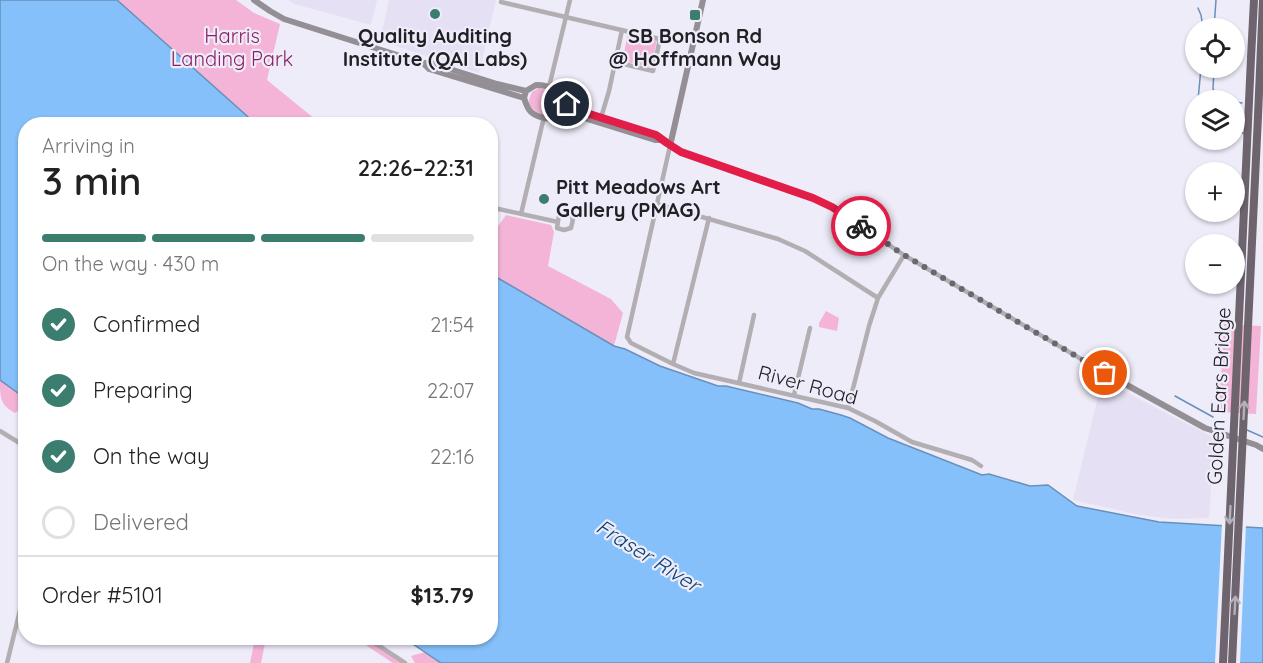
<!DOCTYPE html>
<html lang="en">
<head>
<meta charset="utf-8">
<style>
	body { margin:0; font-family:Quicksand,sans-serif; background:#f6f6f6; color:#222; height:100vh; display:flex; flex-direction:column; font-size:22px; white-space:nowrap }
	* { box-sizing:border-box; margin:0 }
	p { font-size:20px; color:#767676 }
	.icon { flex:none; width:33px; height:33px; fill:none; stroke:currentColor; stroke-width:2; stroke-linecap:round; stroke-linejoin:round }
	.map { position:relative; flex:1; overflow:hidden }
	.panel { position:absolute; left:18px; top:117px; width:480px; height:528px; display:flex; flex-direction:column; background:#fff; border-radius:24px; box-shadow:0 2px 4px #0004 }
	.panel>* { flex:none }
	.buttons { position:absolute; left:1185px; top:18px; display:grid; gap:12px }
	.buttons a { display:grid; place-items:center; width:60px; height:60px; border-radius:50%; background:#fff; box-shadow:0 2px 4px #0004; font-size:30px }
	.pin { position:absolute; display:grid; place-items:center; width:51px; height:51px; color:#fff; margin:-26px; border:3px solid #fff; border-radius:50%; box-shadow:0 2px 6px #0007 }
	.courier { position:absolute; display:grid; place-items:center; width:60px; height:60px; margin:-30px; border:4px solid #e11d48; border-radius:50%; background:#fff; color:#222; box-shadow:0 2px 8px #0007 }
	.head em { font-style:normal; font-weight:600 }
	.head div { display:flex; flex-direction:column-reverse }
	.head { display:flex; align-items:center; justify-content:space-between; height:102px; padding:0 24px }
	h1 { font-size:39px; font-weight:600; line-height:45px }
	.bar { display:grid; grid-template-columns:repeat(4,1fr); gap:9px 6px; align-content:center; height:72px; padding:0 24px }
	.bar i { height:8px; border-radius:4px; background:#e0e0e0 }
	.bar .active { background:#3b7d6f }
	.bar p { grid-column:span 4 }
	.line { display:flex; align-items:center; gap:15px; padding:0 24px; border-top:2px solid #e0e0e0 }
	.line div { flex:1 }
	ol { padding:0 24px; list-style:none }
	li { display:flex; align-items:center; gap:18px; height:66px }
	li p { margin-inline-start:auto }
	li .icon { padding:6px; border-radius:50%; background:#3b7d6f; color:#fff; stroke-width:4 }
	li:last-child { color:#767676 }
	li i { width:33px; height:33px; border:3px solid #e0e0e0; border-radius:50% }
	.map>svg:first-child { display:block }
	.built { fill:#e5e0f4 }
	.green { fill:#f3b4d7 }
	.water { fill:#85c0fa; stroke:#6790ba; stroke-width:1.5 }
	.pier { fill:#efecf9 }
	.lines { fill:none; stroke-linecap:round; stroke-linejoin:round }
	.stream { stroke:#6790ba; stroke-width:1.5 }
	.street { stroke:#b2aeb2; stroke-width:4.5 }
	.secondary { stroke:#948e95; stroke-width:6 }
	.highway { stroke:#6d646e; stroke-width:8 }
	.highway-bridge { stroke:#6d646e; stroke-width:8 }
	.oneway { stroke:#b4afba }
	.done { stroke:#69676f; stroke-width:6; stroke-dasharray:0 10.8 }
	.route { stroke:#e11d48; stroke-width:8 }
	.poi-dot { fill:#3b7d6f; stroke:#efecf9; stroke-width:2 }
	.labels { text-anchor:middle; stroke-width:4.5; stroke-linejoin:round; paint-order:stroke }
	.park-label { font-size:20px; fill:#891e66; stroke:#efecf9 }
	.poi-label { font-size:20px; font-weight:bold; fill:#212024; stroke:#efecf9 }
	.street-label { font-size:20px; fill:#212024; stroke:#efecf9 }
	.water-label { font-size:21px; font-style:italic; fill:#0b4371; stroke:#efecf9 }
</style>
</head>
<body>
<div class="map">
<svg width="1263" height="663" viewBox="0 0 1263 663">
	<rect width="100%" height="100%" fill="#efecf9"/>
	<!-- built -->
	<path class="built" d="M 288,0 L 377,0 L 371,25 L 294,4 Z
		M 389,0 L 496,0 L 479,73 L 380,41 Z
		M 1102,380 L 1215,438 L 1209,518 L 1174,519 L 1139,515 L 1073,500 Z"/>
	<!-- green -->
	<path class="green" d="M 117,0 L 236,0 L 254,13 L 280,24 L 267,80 L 321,124 L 256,124 Z
		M 628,34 L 657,40 L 651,67 L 622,61 Z
		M 539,88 L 557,93 L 563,102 C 562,107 562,112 557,115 C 549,120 529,111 529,101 C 529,100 531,93 532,92 Z
		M 506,215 L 551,225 L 554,232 L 548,266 L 611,299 L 623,313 L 614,346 L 491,274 L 491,235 L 492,235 Z
		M 826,311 L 839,318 L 837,331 L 819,327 L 819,323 Z
		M 1224,324 L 1261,326 L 1256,414 L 1219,412 Z
		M 0,380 L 25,398 L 25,410 L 19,410 L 15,413 C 0,405 0,397 0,380 Z
		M 255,638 L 266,638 L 261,663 L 250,663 Z
		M 355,638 L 364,638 L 402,663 L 393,663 Z
		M 425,652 L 441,663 L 415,663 L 411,656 Z"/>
	<!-- water -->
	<path class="water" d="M 0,0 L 117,0 L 256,124 L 26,124 L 25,398 L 0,380 Z
		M 491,274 L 614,346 L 625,349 L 660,366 L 718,386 L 726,386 L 798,403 L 812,409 L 819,409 L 841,415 L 850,418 L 888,438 L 982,475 L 989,474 L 1030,486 L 1048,485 L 1077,506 L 1159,522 L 1263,528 L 1263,663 L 441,663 L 404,638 L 490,638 Z"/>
	<!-- pier -->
	<path class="pier" d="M 1222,523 L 1246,524 L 1240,663 L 1215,663 Z"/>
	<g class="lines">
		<!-- stream -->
		<path class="stream" d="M 1198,8 L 1201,15 L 1203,28
			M 1214,28 L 1216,0
			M 1214,68 L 1213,89 L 1220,100
			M 1198,100 L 1201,68
			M 1234,102 L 1242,103
			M 1234,129 L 1245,134
			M 1175,396 L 1213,417
			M 1247,430 L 1263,437"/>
		<!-- street -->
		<path class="street" d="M 501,2 L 660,39 L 653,71 L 615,62
			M 549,87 L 570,0
			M 600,121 L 609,91 L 622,30
			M 657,204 L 778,239 L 805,251 L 878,298
			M 494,208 L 558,222
			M 562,213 L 571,215 L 573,219 L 571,228 L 564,230 L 557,228 L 559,215 Z
			M 521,214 L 544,117
			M 673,364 L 709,218
			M 739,383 L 754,315
			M 794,395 L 810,328
			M 848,408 L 869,326 L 878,298 L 904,255
			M 0,431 L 26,447
			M 981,466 L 972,460 L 912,442 L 875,421 L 848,408 L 694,373 L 673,364 L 631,343 L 627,337 L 670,146 L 681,152 L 790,189 L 832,207 L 904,255 L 1105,373
			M 367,638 L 405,663
			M 7,663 L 26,586"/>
		<!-- secondary -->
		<path class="secondary" d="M 254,0 L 270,11 L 284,19 L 422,63 L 431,63 L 497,84 L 526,91
			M 423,63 L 429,69 L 524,98
			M 536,85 C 551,85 561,91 567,104 C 566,107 566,111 564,114 C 557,123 538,118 531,112 C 527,108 526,103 524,98 L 526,91 Z
			M 567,104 L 580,111 L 656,135 L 670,146 L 703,0
			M 564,114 L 571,114 L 655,140 L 661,140
			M 1105,373 L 1205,428 L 1256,445 L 1263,449"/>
		<!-- highway -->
		<path class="highway" d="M 1251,58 L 1254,0
			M 1258,116 L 1263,0"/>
		<!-- highway-bridge -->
		<path class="highway-bridge" d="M 1223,663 L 1251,58
			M 1232,663 L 1258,116"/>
	</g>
	<!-- one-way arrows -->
	<defs><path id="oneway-shaft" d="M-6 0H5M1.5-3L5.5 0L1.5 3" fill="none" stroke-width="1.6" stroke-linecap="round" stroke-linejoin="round" transform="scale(1.5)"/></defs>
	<g class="oneway">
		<use href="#oneway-shaft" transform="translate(1244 410) rotate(-87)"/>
		<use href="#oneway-shaft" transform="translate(1230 515) rotate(93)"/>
		<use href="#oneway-shaft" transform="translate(1235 605) rotate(-87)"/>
	</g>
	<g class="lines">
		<!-- done -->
		<path class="done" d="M 861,226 L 904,255 L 1105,373"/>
		<!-- route -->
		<path class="route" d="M 567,104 L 580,111 L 656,135 L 667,143 L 681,152 L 813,198 L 832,207 L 861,226"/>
	</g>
	<!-- markers -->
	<g class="poi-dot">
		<circle cx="435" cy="14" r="6"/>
		<rect x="689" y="9" width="12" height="12" rx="3"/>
		<circle cx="544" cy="199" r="6"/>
	</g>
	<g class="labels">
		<!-- park labels -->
		<g class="park-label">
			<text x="232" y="43">Harris<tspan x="232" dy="23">Landing Park</tspan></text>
		</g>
		<!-- poi labels -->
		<g class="poi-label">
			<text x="435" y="43">Quality Auditing<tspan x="435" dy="23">Institute (QAI Labs)</tspan></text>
			<text x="695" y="43">SB Bonson Rd<tspan x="695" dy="23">@ Hoffmann Way</tspan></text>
			<text x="556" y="194" text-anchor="start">Pitt Meadows Art<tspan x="556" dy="23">Gallery (PMAG)</tspan></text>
		</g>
		<!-- street labels -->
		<g class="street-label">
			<text transform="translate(808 385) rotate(15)" y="7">River Road</text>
			<text transform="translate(1219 396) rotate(-87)" y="7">Golden Ears Bridge</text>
		</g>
		<!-- water labels -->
		<g class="water-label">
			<text transform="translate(648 556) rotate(32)" y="7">Fraser River</text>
		</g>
	</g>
</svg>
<div class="buttons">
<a><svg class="icon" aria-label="locate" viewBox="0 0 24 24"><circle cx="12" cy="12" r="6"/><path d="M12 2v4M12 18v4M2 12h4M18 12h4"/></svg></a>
<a><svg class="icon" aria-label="layers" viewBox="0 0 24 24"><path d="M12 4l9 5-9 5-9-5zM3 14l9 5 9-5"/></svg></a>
<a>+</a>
<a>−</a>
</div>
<div class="pin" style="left:1105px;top:373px;background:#ea580c"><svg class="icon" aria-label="bag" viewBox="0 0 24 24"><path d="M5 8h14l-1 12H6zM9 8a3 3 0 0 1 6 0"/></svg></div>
<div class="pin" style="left:567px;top:104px;background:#1f2937"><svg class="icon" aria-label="home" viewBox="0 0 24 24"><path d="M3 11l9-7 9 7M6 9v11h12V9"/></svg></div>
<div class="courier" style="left:861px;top:226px"><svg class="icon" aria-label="bike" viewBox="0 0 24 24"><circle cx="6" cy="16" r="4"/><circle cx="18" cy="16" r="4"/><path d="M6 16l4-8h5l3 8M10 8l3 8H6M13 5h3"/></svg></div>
<section class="panel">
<div class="head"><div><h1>3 min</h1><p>Arriving in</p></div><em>22:26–22:31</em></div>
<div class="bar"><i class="active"></i><i class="active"></i><i class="active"></i><i></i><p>On the way · 430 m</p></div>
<ol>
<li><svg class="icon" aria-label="check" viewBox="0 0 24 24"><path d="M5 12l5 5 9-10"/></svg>Confirmed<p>21:54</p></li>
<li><svg class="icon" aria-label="check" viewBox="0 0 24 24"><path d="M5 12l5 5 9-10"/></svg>Preparing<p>22:07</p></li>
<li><svg class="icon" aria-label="check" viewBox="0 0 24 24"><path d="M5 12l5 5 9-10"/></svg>On the way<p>22:16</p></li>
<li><i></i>Delivered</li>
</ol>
<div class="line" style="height:78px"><div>Order #5101</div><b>$13.79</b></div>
</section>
</div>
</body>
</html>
